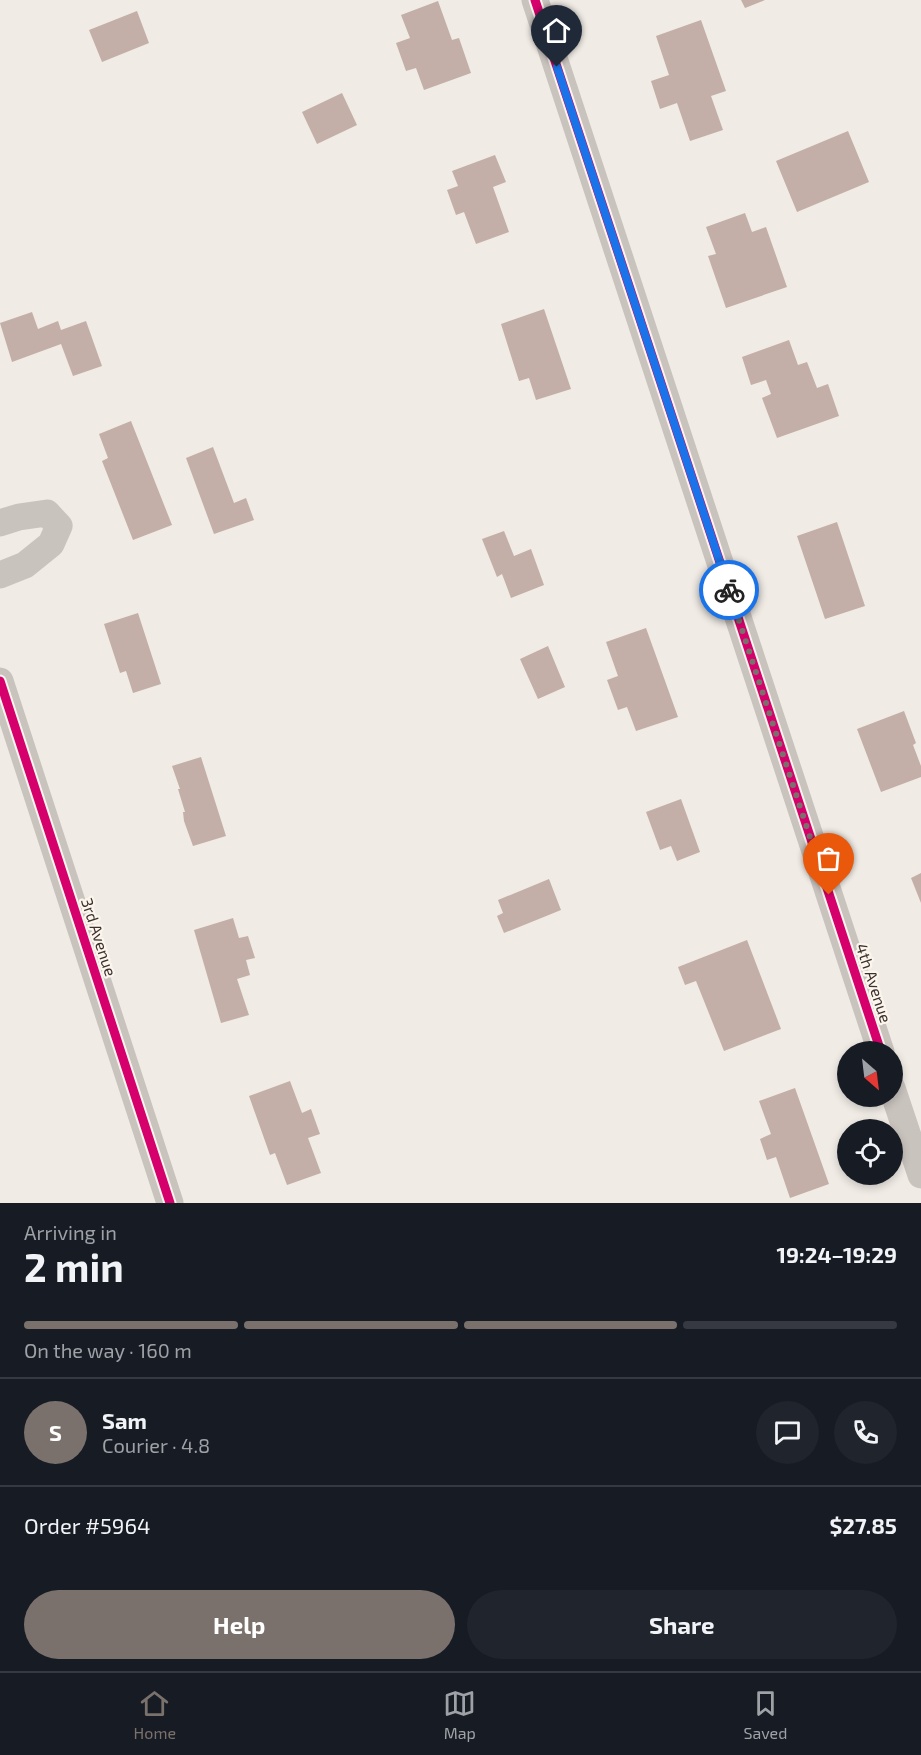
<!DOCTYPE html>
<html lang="en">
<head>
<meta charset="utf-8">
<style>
	body { margin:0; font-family:"Exo 2",sans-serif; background:#20242c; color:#f1f3f6; height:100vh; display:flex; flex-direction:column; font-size:22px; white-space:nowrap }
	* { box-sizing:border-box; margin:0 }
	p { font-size:20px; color:#9ea1a6 }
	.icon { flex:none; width:33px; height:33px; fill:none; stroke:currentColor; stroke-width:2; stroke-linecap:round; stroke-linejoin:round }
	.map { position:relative; height:1203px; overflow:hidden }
	.side { display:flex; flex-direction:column; background:#171b24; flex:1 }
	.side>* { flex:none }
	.needle { width:39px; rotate:152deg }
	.controls { position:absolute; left:837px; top:1041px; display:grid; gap:12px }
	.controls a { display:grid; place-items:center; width:66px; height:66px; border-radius:50%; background:#171b24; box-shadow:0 3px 9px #0003; font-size:30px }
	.pin { position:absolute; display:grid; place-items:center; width:51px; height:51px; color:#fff; margin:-62px -26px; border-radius:50% 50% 50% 0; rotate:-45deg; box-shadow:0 0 6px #0007 }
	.pin .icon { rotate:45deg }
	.courier { position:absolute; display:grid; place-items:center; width:60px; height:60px; margin:-30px; border:4px solid #1a73e8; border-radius:50%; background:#fff; color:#222; box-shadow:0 2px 8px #0007 }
	.head em { font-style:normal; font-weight:700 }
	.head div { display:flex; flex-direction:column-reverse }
	.head { display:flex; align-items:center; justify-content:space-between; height:102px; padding:0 24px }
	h1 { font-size:39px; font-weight:700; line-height:45px }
	.bar { display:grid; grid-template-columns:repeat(4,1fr); gap:9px 6px; align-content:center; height:72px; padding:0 24px }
	.bar i { height:8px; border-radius:4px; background:#363941 }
	.bar .current { background:#7a716c }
	.bar p { grid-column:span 4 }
	.line { display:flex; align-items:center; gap:15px; padding:0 24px; border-top:2px solid #363941 }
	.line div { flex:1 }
	.round { display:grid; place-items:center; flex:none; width:63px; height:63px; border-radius:32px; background:#20242c }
	.action { display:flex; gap:12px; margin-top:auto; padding:12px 24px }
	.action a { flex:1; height:69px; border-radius:36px; background:#7a716c; color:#fff; font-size:24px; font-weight:700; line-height:69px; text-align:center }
	.action a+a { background:#20242c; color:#f1f3f6 }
	.tab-bar { display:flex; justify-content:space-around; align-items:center; height:84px; border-top:2px solid #363941; background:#171b24; font-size:16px; color:#9ea1a6 }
	.tab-bar a { display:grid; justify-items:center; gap:3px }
	.tab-bar .current { color:#7a716c }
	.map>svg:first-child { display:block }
	.building { fill:#c3afa7 }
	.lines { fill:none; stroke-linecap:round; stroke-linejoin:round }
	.minor { stroke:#c9c3be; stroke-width:27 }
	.cycleway-casing { stroke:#fbf5ee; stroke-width:13 }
	.cycleway { stroke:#d6006c; stroke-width:9 }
	.done { stroke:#7a716c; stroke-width:6; stroke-dasharray:0 10.8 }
	.route { stroke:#1a73e8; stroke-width:8 }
	.labels { text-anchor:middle; stroke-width:4.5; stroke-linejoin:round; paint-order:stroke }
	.street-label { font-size:16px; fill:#3b302b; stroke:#fbf5ee }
</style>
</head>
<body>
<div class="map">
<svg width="921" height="1203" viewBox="0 0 921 1203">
	<rect width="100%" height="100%" fill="#f0ebe5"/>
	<!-- building -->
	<path class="building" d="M 741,0 L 765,0 L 745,8 Z
		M 438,1 L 452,40 L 459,38 L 471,73 L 424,90 L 416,68 L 406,71 L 396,43 L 410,38 L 401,15 Z
		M 137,11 L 149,43 L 102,62 L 89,30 Z
		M 701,20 L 726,91 L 711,96 L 723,130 L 690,141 L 677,103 L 660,109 L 651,81 L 669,75 L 656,36 Z
		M 342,93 L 357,125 L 317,144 L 302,112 Z
		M 848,131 L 869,182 L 797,212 L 776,161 Z
		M 495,155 L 506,182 L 493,187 L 509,232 L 476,244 L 464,212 L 456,215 L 447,190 L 458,186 L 452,171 Z
		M 745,213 L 752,232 L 766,227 L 787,287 L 726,308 L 708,256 L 716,254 L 706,227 Z
		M 544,309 L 571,389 L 536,400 L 529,378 L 519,381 L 501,324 Z
		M 32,312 L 38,329 L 58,321 L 61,330 L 86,321 L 102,366 L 73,376 L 61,344 L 12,362 L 0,323 Z
		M 789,340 L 798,365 L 807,362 L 817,388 L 828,384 L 839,416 L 777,438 L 762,398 L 771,394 L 766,380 L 751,385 L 742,357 Z
		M 131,421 L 172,525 L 133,540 L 102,461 L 108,458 L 99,434 Z
		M 213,447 L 234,503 L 246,498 L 254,520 L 214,534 L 186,458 Z
		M 837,522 L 865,606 L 825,619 L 797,536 Z
		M 504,531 L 514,556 L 531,549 L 544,585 L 511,598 L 502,574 L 497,577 L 482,539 Z
		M 138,613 L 161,684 L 133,693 L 126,671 L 120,673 L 104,624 Z
		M 646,628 L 678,717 L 636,731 L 627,707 L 618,710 L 607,680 L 618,676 L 606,642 Z
		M 548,646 L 565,687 L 538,699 L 520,659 Z
		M 904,711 L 916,743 L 913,745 L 921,766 L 921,777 L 881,792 L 857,729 Z
		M 201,757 L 226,836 L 193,846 L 184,821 L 183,812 L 185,812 L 178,789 L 180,789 L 172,766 Z
		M 681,799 L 700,852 L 677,861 L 671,846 L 660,850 L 646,812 Z
		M 921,873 L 921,903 L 911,878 Z
		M 549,879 L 561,910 L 504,933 L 497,916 L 503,913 L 498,900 Z
		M 233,918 L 239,938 L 248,936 L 255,958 L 246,960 L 250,975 L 237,979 L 249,1015 L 221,1023 L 194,930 Z
		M 747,940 L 781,1029 L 724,1051 L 696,981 L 685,985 L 678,967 Z
		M 290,1081 L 302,1113 L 311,1109 L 320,1134 L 308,1138 L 321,1173 L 287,1185 L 275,1153 L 270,1155 L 249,1096 Z
		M 795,1088 L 829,1184 L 790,1198 L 776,1157 L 767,1160 L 760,1139 L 771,1134 L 759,1101 Z"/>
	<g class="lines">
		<!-- minor -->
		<path class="minor" d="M 535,0 L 881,1052
			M 0,523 L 19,517 L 47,513 L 59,526 L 51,544 L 25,565 L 0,575
			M 0,681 L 170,1203
			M 892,1088 L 921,1175"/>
		<defs>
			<path id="cycleway" d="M 535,0 L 881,1052
				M 0,681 L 170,1203"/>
		</defs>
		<!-- cycleway casing -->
		<use href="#cycleway" class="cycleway-casing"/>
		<!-- cycleway -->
		<use href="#cycleway" class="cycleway"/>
	</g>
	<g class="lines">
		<!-- done -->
		<path class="done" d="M 729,590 L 829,895"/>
		<!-- route -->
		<path class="route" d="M 557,67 L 729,590"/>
	</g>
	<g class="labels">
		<!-- street labels -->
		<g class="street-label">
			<text transform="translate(99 937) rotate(72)" y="6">3rd Avenue</text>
			<text transform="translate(874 983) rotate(72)" y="6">4th Avenue</text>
		</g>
	</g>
</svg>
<div class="controls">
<a><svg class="needle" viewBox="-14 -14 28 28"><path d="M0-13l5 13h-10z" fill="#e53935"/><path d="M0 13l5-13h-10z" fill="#9ea1a6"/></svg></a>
<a><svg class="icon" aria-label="locate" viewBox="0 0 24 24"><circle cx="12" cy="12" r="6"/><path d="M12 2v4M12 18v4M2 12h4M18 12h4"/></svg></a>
</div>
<div class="pin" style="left:829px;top:895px;background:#ea580c"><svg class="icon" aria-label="bag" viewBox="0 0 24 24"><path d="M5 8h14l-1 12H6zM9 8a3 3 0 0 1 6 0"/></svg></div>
<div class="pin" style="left:557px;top:67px;background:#1f2937"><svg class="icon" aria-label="home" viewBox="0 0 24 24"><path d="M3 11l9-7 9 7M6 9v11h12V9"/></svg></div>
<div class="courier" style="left:729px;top:590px"><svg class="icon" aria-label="bike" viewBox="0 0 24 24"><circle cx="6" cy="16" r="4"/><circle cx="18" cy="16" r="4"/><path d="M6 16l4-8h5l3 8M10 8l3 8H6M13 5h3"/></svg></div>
</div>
<section class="side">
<div class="head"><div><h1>2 min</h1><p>Arriving in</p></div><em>19:24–19:29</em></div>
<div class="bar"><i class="current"></i><i class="current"></i><i class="current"></i><i></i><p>On the way · 160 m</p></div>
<div class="line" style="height:108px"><b class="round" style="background:#7a716c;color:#fff">S</b><div><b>Sam</b><p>Courier · 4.8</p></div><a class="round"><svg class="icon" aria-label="chat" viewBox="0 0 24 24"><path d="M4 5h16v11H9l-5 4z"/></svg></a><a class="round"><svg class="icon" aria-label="phone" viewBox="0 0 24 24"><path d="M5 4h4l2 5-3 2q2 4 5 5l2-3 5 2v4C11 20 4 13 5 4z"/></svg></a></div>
<div class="line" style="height:78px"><div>Order #5964</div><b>$27.85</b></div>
<div class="action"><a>Help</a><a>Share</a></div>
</section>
<nav class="tab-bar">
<a class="current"><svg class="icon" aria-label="home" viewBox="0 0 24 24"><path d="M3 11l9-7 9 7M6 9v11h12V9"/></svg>Home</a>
<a><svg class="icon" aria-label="map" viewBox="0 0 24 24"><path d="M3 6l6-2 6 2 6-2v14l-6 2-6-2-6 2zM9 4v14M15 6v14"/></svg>Map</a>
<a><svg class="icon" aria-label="saved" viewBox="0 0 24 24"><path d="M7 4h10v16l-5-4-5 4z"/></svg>Saved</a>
</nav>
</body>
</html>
